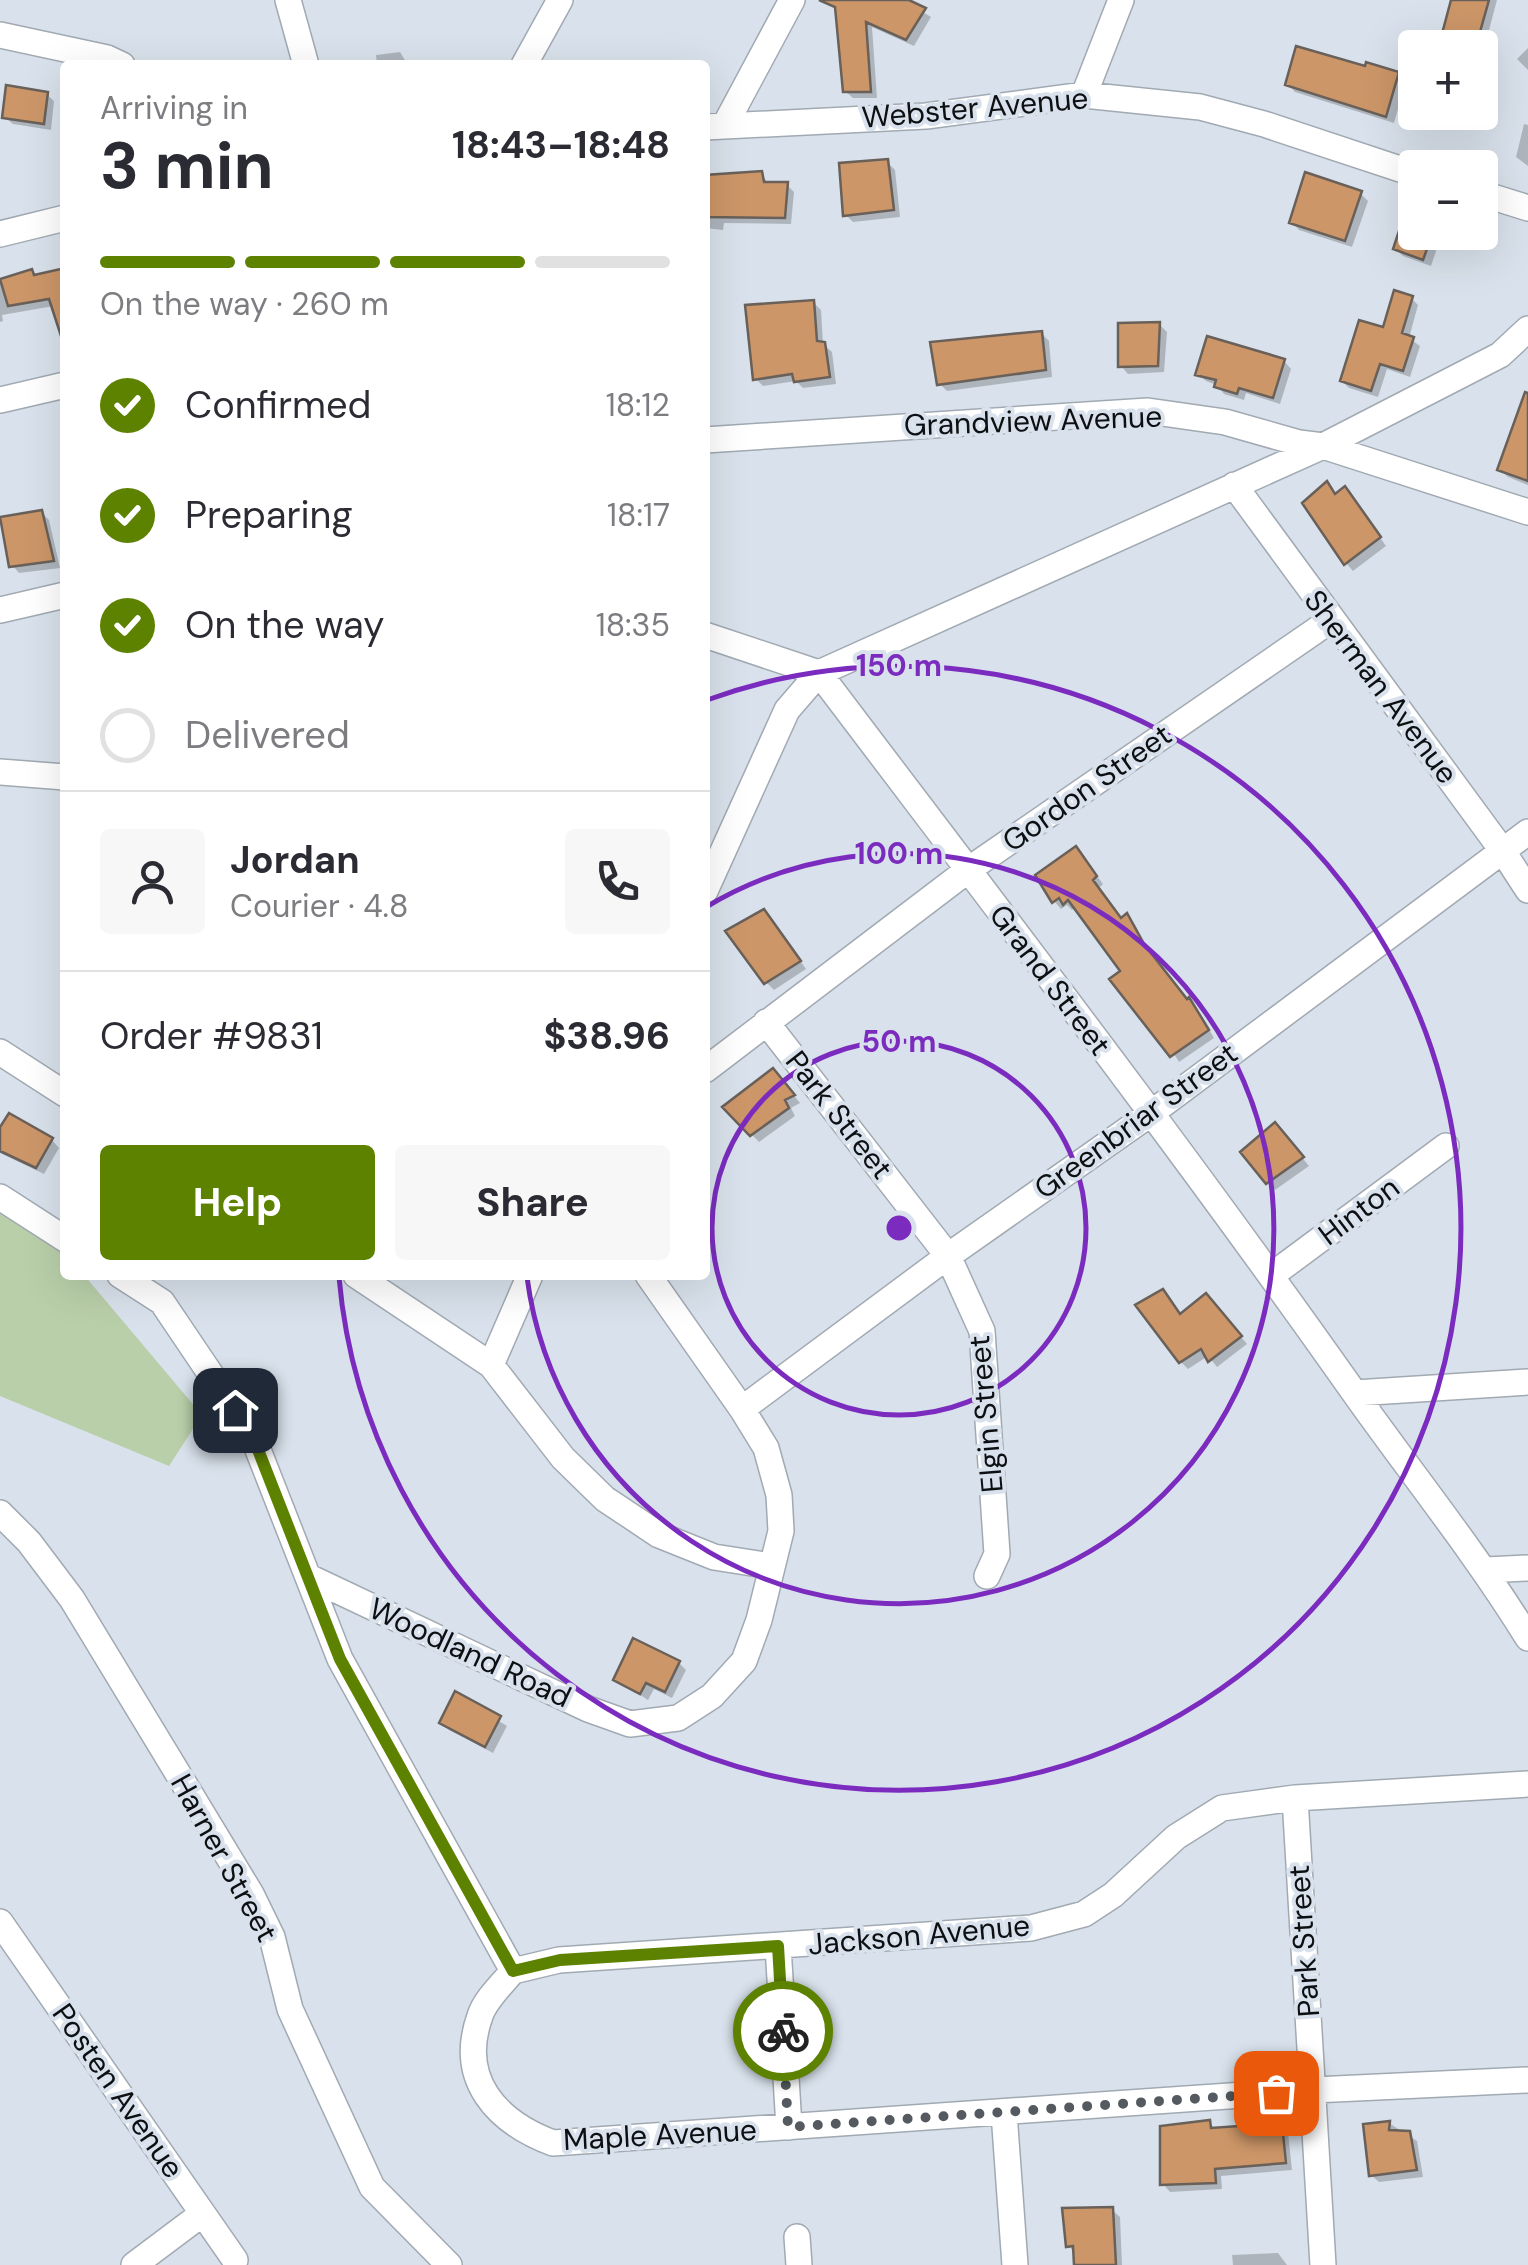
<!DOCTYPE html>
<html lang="en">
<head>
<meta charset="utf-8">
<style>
	body { margin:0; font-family:"DM Sans",sans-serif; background:#f7f7f7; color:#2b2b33; height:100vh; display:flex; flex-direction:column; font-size:38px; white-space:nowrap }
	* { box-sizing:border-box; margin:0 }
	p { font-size:32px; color:#7c7c81 }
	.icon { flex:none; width:55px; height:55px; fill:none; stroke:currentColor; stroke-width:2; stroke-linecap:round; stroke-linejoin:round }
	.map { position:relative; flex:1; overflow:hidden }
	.side { position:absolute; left:60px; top:60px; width:650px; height:1220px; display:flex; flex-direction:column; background:#fff; border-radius:10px; box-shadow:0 10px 40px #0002 }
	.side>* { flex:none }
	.controls { position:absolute; left:1398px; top:30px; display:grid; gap:20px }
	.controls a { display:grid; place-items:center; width:100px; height:100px; border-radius:10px; background:#fff; box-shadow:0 10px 40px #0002; font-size:50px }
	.pin { position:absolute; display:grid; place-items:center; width:85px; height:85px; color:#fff; margin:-42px; border-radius:20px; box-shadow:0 5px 15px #0006 }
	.courier { position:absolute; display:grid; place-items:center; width:100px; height:100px; margin:-50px; border:8px solid #5d8200; border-radius:50%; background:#fff; color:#222; box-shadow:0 2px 12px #0007 }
	.summary em { font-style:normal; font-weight:700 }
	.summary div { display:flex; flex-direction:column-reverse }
	.summary { display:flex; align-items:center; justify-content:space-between; height:170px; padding:0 40px }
	h1 { font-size:65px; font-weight:700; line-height:75px }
	.bar { display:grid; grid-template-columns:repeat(4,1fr); gap:15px 10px; align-content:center; height:120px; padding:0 40px }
	.bar i { height:12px; border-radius:8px; background:#e1e1e2 }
	.bar .selected { background:#5d8200 }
	.bar p { grid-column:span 4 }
	.line { display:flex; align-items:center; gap:25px; padding:0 40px; border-top:2px solid #e1e1e2 }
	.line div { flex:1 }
	.round { display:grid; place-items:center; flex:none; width:105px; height:105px; border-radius:10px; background:#f7f7f7 }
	ol { padding:0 40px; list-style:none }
	li { display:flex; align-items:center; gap:30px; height:110px }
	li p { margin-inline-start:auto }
	li .icon { padding:10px; border-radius:50%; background:#5d8200; color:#fff; stroke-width:4 }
	li:last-child { color:#7c7c81 }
	li i { width:55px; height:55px; border:5px solid #e1e1e2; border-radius:50% }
	.button { display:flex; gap:20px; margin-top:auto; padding:20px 40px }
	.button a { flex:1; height:115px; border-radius:10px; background:#5d8200; color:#fff; font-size:40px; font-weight:700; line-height:115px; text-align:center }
	.button a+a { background:#f7f7f7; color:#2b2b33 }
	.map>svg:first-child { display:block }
	.green { fill:#b9cfa9 }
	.shadow { fill:#0003 }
	.building { fill:#cc9668; stroke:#696059; stroke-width:2.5 }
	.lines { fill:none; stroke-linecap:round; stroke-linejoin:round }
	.minor-casing { stroke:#a1a9b2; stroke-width:28 }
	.minor { stroke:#fff; stroke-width:25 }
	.done { stroke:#545a5f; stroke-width:10; stroke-dasharray:0 18 }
	.route { stroke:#5d8200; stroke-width:12 }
	.ring { fill:none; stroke:#7b2cbf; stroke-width:5 }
	.labels { text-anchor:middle; stroke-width:8; stroke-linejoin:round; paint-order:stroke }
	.street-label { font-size:30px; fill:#0d1013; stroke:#d9e2ec }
	.centre { fill:#7b2cbf; stroke:#d9e2ec; stroke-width:5 }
	.ring-label { font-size:30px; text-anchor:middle; font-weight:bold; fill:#7b2cbf; stroke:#d9e2ec; stroke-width:8; stroke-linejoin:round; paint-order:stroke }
</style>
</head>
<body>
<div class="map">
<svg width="1528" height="2265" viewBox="0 0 1528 2265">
	<rect width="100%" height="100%" fill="#d9e2ec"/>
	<!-- green -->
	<path class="green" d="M 0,1214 L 51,1236 L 65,1253 L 65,1275 L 84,1275 L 202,1415 L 169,1466 L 0,1396 Z"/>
	<!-- shadow -->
	<path class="shadow" d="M 832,0 L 903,0 L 931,17 L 914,46 L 872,27 L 877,98 L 853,98 L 845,91 L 837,10 L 831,4 Z
		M 1454,0 L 1497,0 L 1485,45 L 1453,37 L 1446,29 Z
		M 1528,48 L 1528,70 L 1517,59 Z
		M 400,52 L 408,65 L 377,65 L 376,55 Z
		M 1366,69 L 1398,74 L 1406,81 L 1394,123 L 1295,92 L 1288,84 Z
		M 46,94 L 54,101 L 51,130 L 13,124 L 5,117 Z
		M 1524,124 L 1528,125 L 1528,166 L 1516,157 Z
		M 887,162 L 895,170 L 900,217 L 853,222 L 846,215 Z
		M 761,174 L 769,184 L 787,185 L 794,192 L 791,224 L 724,223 L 723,230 L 705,228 L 705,178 Z
		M 1360,193 L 1368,201 L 1352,247 L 1299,230 L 1292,222 Z
		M 1430,238 L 1438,245 L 1431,266 L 1403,256 L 1396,249 Z
		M 65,270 L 65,340 L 54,306 L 2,315 L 3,321 L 0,322 L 0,284 Z
		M 1411,298 L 1418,305 L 1409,338 L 1420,346 L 1410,377 L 1387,369 L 1378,397 L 1349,388 L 1342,381 Z
		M 813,302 L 821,310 L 823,344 L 832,352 L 836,384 L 803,388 L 796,381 L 763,386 L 756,379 Z
		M 1159,324 L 1167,332 L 1164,372 L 1128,374 L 1121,366 Z
		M 1041,333 L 1049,341 L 1052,377 L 947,391 L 939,383 Z
		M 1284,361 L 1291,369 L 1280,404 L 1246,393 L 1244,400 L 1224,394 L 1217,385 L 1206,381 L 1198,374 Z
		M 1528,423 L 1528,485 L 1508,477 L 1500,470 Z
		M 1334,492 L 1337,496 L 1352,497 L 1386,546 L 1353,571 L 1346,563 Z
		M 42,513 L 49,520 L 60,568 L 19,573 L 12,565 Z
		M 1083,857 L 1103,884 L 1099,888 L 1122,920 L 1127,916 L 1134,923 L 1151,954 L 1188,1001 L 1196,1007 L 1214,1038 L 1179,1062 L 1124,972 L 1076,907 L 1072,910 L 1067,905 L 1061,909 L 1054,901 Z
		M 771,919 L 806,969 L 774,990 L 766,982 Z
		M 780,1078 L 800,1103 L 791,1108 L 795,1116 L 759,1142 L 725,1107 Z
		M 0,1132 L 52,1140 L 59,1148 L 44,1174 L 0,1153 Z
		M 1282,1133 L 1309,1166 L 1275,1190 L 1244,1152 Z
		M 1163,1292 L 1181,1316 L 1213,1304 L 1247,1344 L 1217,1367 L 1208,1356 L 1188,1369 L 1181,1362 Z
		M 679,1663 L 686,1670 L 672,1698 L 654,1689 L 648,1700 L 616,1679 Z
		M 456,1695 L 507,1726 L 493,1753 L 449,1730 L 442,1722 Z
		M 1209,2123 L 1217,2130 L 1281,2126 L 1288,2133 L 1292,2170 L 1221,2176 L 1222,2189 L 1170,2192 L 1163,2184 Z
		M 1389,2123 L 1417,2141 L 1423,2177 L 1379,2182 L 1371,2175 Z
		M 1112,2210 L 1120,2217 L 1122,2265 L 1076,2265 L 1076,2253 L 1068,2246 Z
		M 1278,2253 L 1287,2265 L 1233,2265 L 1232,2255 Z"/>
	<!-- building -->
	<path class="building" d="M 819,0 L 909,0 L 926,8 L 906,40 L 866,22 L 871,92 L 843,92 L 835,7 Z
		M 1451,0 L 1489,0 L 1478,39 L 1443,30 Z
		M 1296,46 L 1365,66 L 1366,62 L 1399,72 L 1386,117 L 1285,85 Z
		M 6,85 L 48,92 L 44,124 L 2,118 Z
		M 888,159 L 894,210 L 843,216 L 839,163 Z
		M 762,171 L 764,182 L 788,182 L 785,218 L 705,217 L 705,175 Z
		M 1305,172 L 1362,191 L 1345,241 L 1289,223 Z
		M 1401,225 L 1415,232 L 1432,235 L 1423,260 L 1393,249 Z
		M 65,268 L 65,336 L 61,336 L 49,299 L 8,306 L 0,279 L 32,269 L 34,275 Z
		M 1394,290 L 1413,296 L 1402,333 L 1414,337 L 1403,371 L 1380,364 L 1371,391 L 1340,381 L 1359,320 L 1383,327 Z
		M 814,300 L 817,341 L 825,342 L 830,377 L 794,382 L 792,374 L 753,380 L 745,305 Z
		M 1160,322 L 1158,366 L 1118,367 L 1118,323 Z
		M 1042,331 L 1046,370 L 937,385 L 930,342 Z
		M 1207,336 L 1285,359 L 1273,398 L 1239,388 L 1237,394 L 1214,387 L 1216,380 L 1195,375 Z
		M 1525,392 L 1528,393 L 1528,481 L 1497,470 Z
		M 1327,481 L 1335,494 L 1345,486 L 1381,537 L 1344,565 L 1302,503 Z
		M 42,510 L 54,561 L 9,567 L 0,517 Z
		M 1076,846 L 1097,876 L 1093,880 L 1121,918 L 1127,913 L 1144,944 L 1187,999 L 1189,997 L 1209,1030 L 1170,1057 L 1109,979 L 1120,971 L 1068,900 L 1063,905 L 1059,898 L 1052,903 L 1035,875 Z
		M 764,909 L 801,961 L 764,984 L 725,931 Z
		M 773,1068 L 795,1095 L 785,1100 L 789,1108 L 750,1136 L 722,1107 Z
		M 9,1113 L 53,1138 L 36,1168 L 0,1151 L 0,1127 Z
		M 1275,1122 L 1304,1157 L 1266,1184 L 1240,1152 Z
		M 1163,1289 L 1180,1314 L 1206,1293 L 1242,1336 L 1208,1362 L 1201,1349 L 1179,1363 L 1135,1305 Z
		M 633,1638 L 680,1661 L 665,1692 L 646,1683 L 640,1694 L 613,1680 Z
		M 455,1691 L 501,1716 L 485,1747 L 439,1723 Z
		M 1210,2120 L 1211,2128 L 1282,2123 L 1286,2163 L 1215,2169 L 1216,2183 L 1160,2185 L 1160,2126 Z
		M 1390,2121 L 1389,2130 L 1410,2131 L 1417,2170 L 1369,2176 L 1363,2124 Z
		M 1113,2207 L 1116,2265 L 1074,2265 L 1073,2246 L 1066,2247 L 1062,2208 Z"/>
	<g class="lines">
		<defs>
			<path id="minor" d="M 288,0 L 306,65
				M 0,35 L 107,58 L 122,65
				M 524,65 L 560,0
				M 1084,95 L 1121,0
				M 725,125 L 792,0
				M 705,127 L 926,116 L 1084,95 L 1200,107 L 1264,124 L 1415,174
				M 1480,193 L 1528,208
				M 0,234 L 65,218
				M 0,400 L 65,385
				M 705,440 L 1148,411 L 1225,422 L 1299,443 L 1323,446 L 1528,512
				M 1234,485 L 1502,850 L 1528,890
				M 0,610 L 65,595
				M 705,635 L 819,673
				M 819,673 C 999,911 1181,1147 1353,1391 C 1411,1473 1475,1552 1528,1638
				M 0,772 L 65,777
				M 705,891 L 787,710 L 819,673 L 1323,446 L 1500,355 L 1528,329
				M 766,1022 L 948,1256 L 982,1331 L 997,1554 L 987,1576
				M 0,1052 L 65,1094
				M 705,1070 L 968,870 L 1331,620
				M 0,1197 L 65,1239
				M 120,1275 L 162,1302 L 253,1437 L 340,1659 L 513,1971
				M 356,1275 L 491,1365 L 563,1458 L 605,1499 L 659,1535 L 714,1557 L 771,1566
				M 1272,1275 L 1446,1146
				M 491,1365 L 530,1275
				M 1355,1393 L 1528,1382
				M 742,1409 L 948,1256 L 1150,1114 L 1528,832
				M 0,1513 L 29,1542 L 72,1599 L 251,1894 L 272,1937 L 290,2009 L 372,2187 L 449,2265
				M 1486,1570 L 1528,1568
				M 311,1578 L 588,1709 L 630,1724 L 678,1718 L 712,1696 L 744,1661 L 759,1620 L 781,1531 L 779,1495 L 766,1448 L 742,1409 L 648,1275
				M 1295,1798 L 1323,2265
				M 0,1922 L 235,2260
				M 778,1946 L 789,2127
				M 513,1971 C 502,1984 485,2000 480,2016 C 457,2080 497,2122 553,2143 L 1314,2090 L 1528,2080
				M 513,1971 L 559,1960 L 1031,1928 L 1084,1914 L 1113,1895 L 1176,1837 L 1222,1808 L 1295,1798 L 1528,1784
				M 1004,2113 L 1015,2265
				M 797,2237 L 799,2265
				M 134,2265 L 202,2214"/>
		</defs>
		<!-- minor casing -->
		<use href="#minor" class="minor-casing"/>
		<!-- minor -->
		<use href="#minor" class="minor"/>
	</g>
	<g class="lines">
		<!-- done -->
		<path class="done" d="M 783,2031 L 788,2127 L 1276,2093"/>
		<!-- route -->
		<path class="route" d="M 235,1410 L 253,1437 L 340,1659 L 513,1971 L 560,1960 L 778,1946 L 783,2031"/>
	</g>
	<!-- distance rings -->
	<g class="ring">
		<circle cx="899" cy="1228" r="187"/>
		<path d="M706 907A375 375 0 1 1 527 1277"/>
		<path d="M707 700A562 562 0 1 1 339 1277"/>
	</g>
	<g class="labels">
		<!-- street labels -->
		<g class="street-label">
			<text transform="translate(975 108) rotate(-5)" y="10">Webster Avenue</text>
			<text transform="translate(1033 421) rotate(-2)" y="10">Grandview Avenue</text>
			<text transform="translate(1381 687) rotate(53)" y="10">Sherman Avenue</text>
			<text transform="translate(1087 788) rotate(-35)" y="10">Gordon Street</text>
			<text transform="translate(1050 980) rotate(53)" y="10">Grand Street</text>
			<text transform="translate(839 1115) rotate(52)" y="10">Park Street</text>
			<text transform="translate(1136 1121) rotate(-36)" y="10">Greenbriar Street</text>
			<text transform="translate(1359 1211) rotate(-37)" y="10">Hinton</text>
			<text transform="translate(986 1414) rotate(-95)" y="10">Elgin Street</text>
			<text transform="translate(470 1653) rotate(25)" y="10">Woodland Road</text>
			<text transform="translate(224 1858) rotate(61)" y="10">Harner Street</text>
			<text transform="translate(919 1935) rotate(-5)" y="10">Jackson Avenue</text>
			<text transform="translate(1304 1941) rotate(-94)" y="10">Park Street</text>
			<text transform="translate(118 2091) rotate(55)" y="10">Posten Avenue</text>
			<text transform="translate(660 2135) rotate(-3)" y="10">Maple Avenue</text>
		</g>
	</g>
	<circle cx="899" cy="1228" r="15" class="centre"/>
	<g class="ring-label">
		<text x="899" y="676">150 m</text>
		<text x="899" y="864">100 m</text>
		<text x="899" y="1052">50 m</text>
	</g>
</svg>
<div class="controls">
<a>+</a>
<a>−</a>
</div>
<div class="pin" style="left:1276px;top:2093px;background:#ea580c"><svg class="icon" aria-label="bag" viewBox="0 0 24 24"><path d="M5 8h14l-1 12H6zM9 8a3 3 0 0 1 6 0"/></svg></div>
<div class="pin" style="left:235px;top:1410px;background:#1f2937"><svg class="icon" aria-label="home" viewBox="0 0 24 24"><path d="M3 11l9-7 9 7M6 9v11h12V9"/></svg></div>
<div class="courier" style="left:783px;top:2031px"><svg class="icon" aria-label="bike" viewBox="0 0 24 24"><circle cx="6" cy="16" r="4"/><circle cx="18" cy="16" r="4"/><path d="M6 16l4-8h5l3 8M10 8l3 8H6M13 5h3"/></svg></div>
<section class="side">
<div class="summary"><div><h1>3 min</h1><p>Arriving in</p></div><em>18:43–18:48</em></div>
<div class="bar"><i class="selected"></i><i class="selected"></i><i class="selected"></i><i></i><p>On the way · 260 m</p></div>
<ol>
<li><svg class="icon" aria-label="check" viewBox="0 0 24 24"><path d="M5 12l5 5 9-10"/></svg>Confirmed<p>18:12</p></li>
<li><svg class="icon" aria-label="check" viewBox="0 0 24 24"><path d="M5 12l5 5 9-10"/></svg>Preparing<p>18:17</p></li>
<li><svg class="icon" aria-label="check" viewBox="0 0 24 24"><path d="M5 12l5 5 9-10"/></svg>On the way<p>18:35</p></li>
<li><i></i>Delivered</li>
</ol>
<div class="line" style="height:180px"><a class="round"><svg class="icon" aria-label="person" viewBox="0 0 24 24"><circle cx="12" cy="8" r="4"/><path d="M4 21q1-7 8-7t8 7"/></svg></a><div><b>Jordan</b><p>Courier · 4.8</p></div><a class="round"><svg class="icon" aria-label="phone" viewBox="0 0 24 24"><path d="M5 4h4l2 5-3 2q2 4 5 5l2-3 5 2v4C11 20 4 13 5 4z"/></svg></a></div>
<div class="line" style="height:130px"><div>Order #9831</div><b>$38.96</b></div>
<div class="button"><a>Help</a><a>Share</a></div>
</section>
</div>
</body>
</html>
